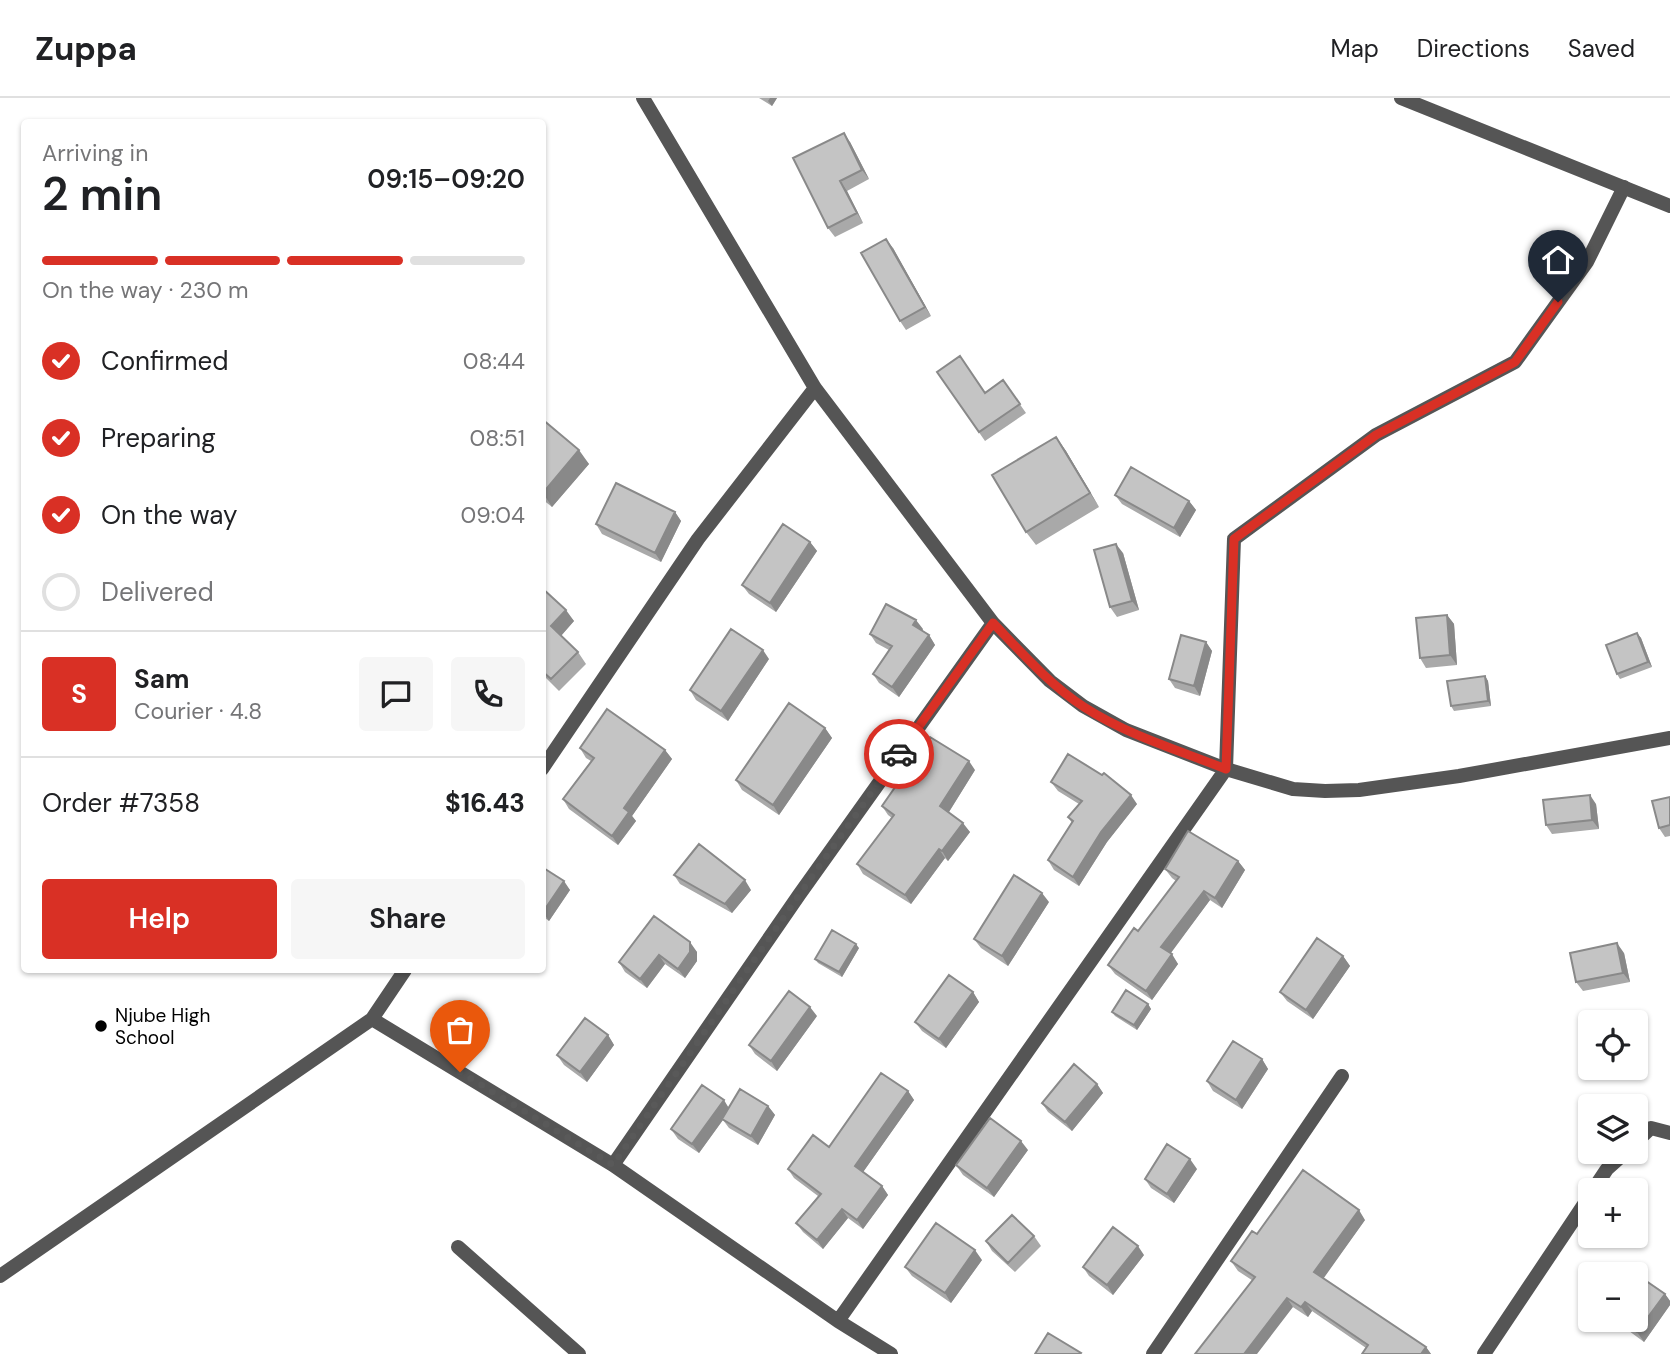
<!DOCTYPE html>
<html lang="en">
<head>
<meta charset="utf-8">
<style>
	body { margin:0; font-family:"DM Sans",sans-serif; background:#f6f6f6; color:#202124; height:100vh; display:flex; flex-direction:column; font-size:26px; white-space:nowrap }
	* { box-sizing:border-box; margin:0 }
	p { font-size:23px; color:#757577 }
	.icon { flex:none; width:38px; height:38px; fill:none; stroke:currentColor; stroke-width:2; stroke-linecap:round; stroke-linejoin:round }
	.map { position:relative; flex:1; overflow:hidden }
	.panel { position:absolute; left:21px; top:21px; width:525px; height:854px; display:flex; flex-direction:column; background:#fff; border-radius:7px; box-shadow:0 2px 5px #0004 }
	.panel>* { flex:none }
	.tools { position:absolute; left:1578px; top:912px; display:grid; gap:14px }
	.tools a { display:grid; place-items:center; width:70px; height:70px; border-radius:7px; background:#fff; box-shadow:0 2px 5px #0004; font-size:35px }
	.pin { position:absolute; display:grid; place-items:center; width:60px; height:60px; color:#fff; margin:-72px -30px; border-radius:50% 50% 50% 0; rotate:-45deg; box-shadow:0 0 7px #0007 }
	.pin .icon { rotate:45deg }
	.courier { position:absolute; display:grid; place-items:center; width:70px; height:70px; margin:-35px; border:5px solid #d93025; border-radius:50%; background:#fff; color:#222; box-shadow:0 2px 9px #0007 }
	.head em { font-style:normal; font-weight:600 }
	.head div { display:flex; flex-direction:column-reverse }
	.head { display:flex; align-items:center; justify-content:space-between; height:119px; padding:0 21px }
	h1 { font-size:46px; font-weight:600; line-height:52px }
	.bar { display:grid; grid-template-columns:repeat(4,1fr); gap:10px 7px; align-content:center; height:84px; padding:0 21px }
	.bar i { height:9px; border-radius:5px; background:#e0e0e0 }
	.bar .on { background:#d93025 }
	.bar p { grid-column:span 4 }
	.line { display:flex; align-items:center; gap:18px; padding:0 21px; border-top:2px solid #e0e0e0 }
	.line div { flex:1 }
	.round { display:grid; place-items:center; flex:none; width:74px; height:74px; border-radius:7px; background:#f6f6f6 }
	ol { padding:0 21px; list-style:none }
	li { display:flex; align-items:center; gap:21px; height:77px }
	li p { margin-inline-start:auto }
	li .icon { padding:7px; border-radius:50%; background:#d93025; color:#fff; stroke-width:4 }
	li:last-child { color:#757577 }
	li i { width:38px; height:38px; border:4px solid #e0e0e0; border-radius:50% }
	.primary-button { display:flex; gap:14px; margin-top:auto; padding:14px 21px }
	.primary-button a { flex:1; height:80px; border-radius:7px; background:#d93025; color:#fff; font-size:28px; font-weight:600; line-height:80px; text-align:center }
	.primary-button a+a { background:#f6f6f6; color:#202124 }
	header { display:flex; align-items:center; gap:42px; box-sizing:border-box; height:98px; padding:0 35px; background:#fff; border-bottom:2px solid #e0e0e0 }
	header strong { font-size:33px }
	nav { display:flex; gap:38px; margin-inline-start:auto; font-size:24px }
	.map>svg:first-child { display:block }
	.lines { fill:none; stroke-linecap:round; stroke-linejoin:round }
	.service { stroke:#555; stroke-width:14 }
	.minor { stroke:#555; stroke-width:14 }
	.wall { fill:#a9a9a9 }
	.shaded-wall { fill:#898989 }
	.building { fill:#c4c4c4; stroke:#898989; stroke-width:2 }
	.done { stroke:#595959; stroke-width:7; stroke-dasharray:0 12.6 }
	.route { stroke:#d93025; stroke-width:9 }
	.poi-dot { fill:#000; stroke:#fff; stroke-width:2.5 }
	.labels { text-anchor:middle; stroke-width:5; stroke-linejoin:round; paint-order:stroke }
	.poi-label { font-size:19px; fill:#000; stroke:#fff; text-anchor:start }
</style>
</head>
<body>
<header>
<strong>Zuppa</strong>
<nav><a>Map</a><a>Directions</a><a>Saved</a></nav>
</header>
<div class="map">
<svg width="1670" height="1256" viewBox="0 0 1670 1256">
	<rect width="100%" height="100%" fill="#fff"/>
	<g class="lines">
		<!-- service -->
		<path class="service" d="M 1226,671 L 1234,441 L 1376,337 L 1515,264 L 1587,164 L 1624,89"/>
		<!-- minor -->
		<path class="minor" d="M 643,0 L 815,290 L 993,525 L 1050,583 L 1083,608 L 1126,632 L 1226,671 L 1293,691 L 1325,693 L 1359,692 L 1459,678 L 1670,640
			M 1401,0 L 1670,108
			M 542,671 L 698,441 L 815,290
			M 372,921 L 613,1067 L 838,1223 L 891,1256
			M 1636,1044 L 1651,1030 L 1670,1035
			M 613,1067 L 799,797 L 993,525
			M 1593,1092 L 1607,1071 L 1626,1054
			M 458,1149 L 579,1256
			M 0,1178 L 372,921 L 405,872
			M 838,1223 L 1226,671
			M 1153,1256 L 1342,978
			M 1484,1256 L 1591,1096"/>
	</g>
	<!-- wall -->
	<path class="wall" d="M 759,0 L 777,0 L 772,8 Z
		M 850,44 L 869,81 L 847,93 L 863,125 L 835,139 L 828,130 Z
		M 893,150 L 931,218 L 906,232 L 900,223 Z
		M 937,274 L 985,294 L 1003,282 L 1026,315 L 985,343 Z
		M 542,321 L 589,366 L 552,409 L 542,401 Z
		M 1056,339 L 1066,353 L 1099,409 L 1036,447 L 1026,434 Z
		M 1115,397 L 1189,403 L 1196,412 L 1180,439 L 1122,406 Z
		M 675,414 L 681,423 L 661,464 L 602,436 L 596,426 Z
		M 810,444 L 817,453 L 776,514 L 749,496 L 742,487 Z
		M 1123,455 L 1139,512 L 1117,519 L 1110,509 Z
		M 542,490 L 574,523 L 561,538 L 578,554 L 586,566 L 559,593 L 542,576 Z
		M 1447,517 L 1454,526 L 1457,567 L 1426,570 L 1420,560 Z
		M 923,531 L 922,533 L 929,537 L 935,547 L 899,599 L 879,585 L 873,576 L 889,552 L 876,545 L 870,536 Z
		M 1637,535 L 1641,540 L 1652,569 L 1620,581 L 1617,576 Z
		M 1206,544 L 1212,553 L 1200,598 L 1175,590 L 1169,581 Z
		M 769,561 L 728,623 L 696,602 L 690,592 Z
		M 1485,578 L 1488,583 L 1491,608 L 1454,613 L 1451,608 Z
		M 825,630 L 832,640 L 779,717 L 742,692 L 736,682 Z
		M 580,650 L 665,652 L 672,661 L 632,718 L 636,723 L 618,747 L 569,711 L 563,701 L 591,663 L 586,660 Z
		M 975,672 L 949,714 L 970,734 L 948,763 L 945,760 L 911,806 L 863,776 L 857,766 L 892,720 L 888,717 L 882,708 Z
		M 1051,684 L 1137,706 L 1107,744 L 1079,788 L 1054,772 L 1048,762 L 1072,725 L 1068,719 L 1079,706 L 1058,693 Z
		M 1670,699 L 1670,738 L 1665,739 L 1659,730 Z
		M 1596,706 L 1599,731 L 1552,736 L 1546,727 Z
		M 1238,763 L 1245,772 L 1222,810 L 1210,802 L 1170,855 L 1178,866 L 1152,902 L 1115,876 L 1108,867 L 1138,833 L 1176,783 L 1172,780 L 1165,771 Z
		M 542,769 L 570,792 L 549,823 L 542,818 Z
		M 674,777 L 751,792 L 732,815 L 680,786 Z
		M 1049,804 L 1008,868 L 981,850 L 974,841 Z
		M 654,818 L 697,854 L 697,863 L 685,880 L 665,866 L 647,890 L 625,874 L 619,864 Z
		M 859,850 L 842,879 L 818,865 L 815,861 Z
		M 1624,855 L 1630,884 L 1583,893 L 1576,884 Z
		M 1343,858 L 1350,868 L 1313,921 L 1287,903 L 1280,894 Z
		M 973,894 L 979,904 L 946,950 L 922,933 L 915,924 Z
		M 1148,906 L 1151,911 L 1137,932 L 1115,918 L 1112,914 Z
		M 817,918 L 777,973 L 755,956 L 749,947 Z
		M 608,937 L 614,947 L 587,984 L 564,967 L 557,957 Z
		M 1262,961 L 1268,971 L 1242,1011 L 1213,993 L 1207,983 Z
		M 1097,986 L 1103,995 L 1072,1033 L 1048,1014 L 1042,1005 Z
		M 908,993 L 914,1002 L 863,1074 L 882,1088 L 888,1097 L 863,1131 L 848,1120 L 823,1151 L 803,1134 L 796,1125 L 818,1098 L 794,1080 L 788,1071 L 829,1049 Z
		M 768,1008 L 775,1017 L 758,1047 L 729,1030 L 723,1022 L 699,1055 L 678,1041 L 671,1031 L 729,1010 Z
		M 1028,1052 L 994,1099 L 963,1077 L 956,1067 Z
		M 1197,1071 L 1174,1105 L 1151,1090 L 1145,1081 Z
		M 1365,1122 L 1323,1180 L 1426,1249 L 1431,1256 L 1362,1256 L 1366,1250 L 1312,1213 L 1308,1219 L 1238,1173 L 1231,1163 L 1257,1136 Z
		M 1034,1138 L 1041,1148 L 1015,1174 L 992,1153 L 986,1143 Z
		M 1144,1157 L 1113,1197 L 1089,1178 L 1083,1169 Z
		M 982,1162 L 951,1205 L 912,1178 L 905,1169 Z
		M 1665,1196 L 1670,1203 L 1670,1207 L 1644,1244 L 1614,1222 L 1636,1222 Z"/>
	<!-- shaded-wall -->
	<path class="shaded-wall" d="M 770,0 L 777,0 L 772,8 L 768,3 Z
		M 844,35 L 850,44 L 869,81 L 862,72 Z
		M 840,83 L 847,93 L 863,125 L 857,115 Z
		M 886,141 L 893,150 L 931,218 L 925,209 Z
		M 1056,339 L 1066,353 L 1099,409 L 1090,395 Z
		M 579,352 L 589,366 L 552,409 L 543,395 Z
		M 1189,403 L 1196,412 L 1180,439 L 1174,430 Z
		M 675,414 L 681,423 L 661,464 L 655,455 Z
		M 810,444 L 817,453 L 776,514 L 770,505 Z
		M 1116,446 L 1123,455 L 1139,512 L 1132,503 Z
		M 566,512 L 574,523 L 559,540 L 551,528 Z
		M 1447,517 L 1454,526 L 1457,567 L 1450,557 Z
		M 916,522 L 923,531 L 920,536 L 913,527 Z
		M 1637,535 L 1641,540 L 1652,569 L 1648,564 Z
		M 929,537 L 935,547 L 899,599 L 892,589 Z
		M 1206,544 L 1212,553 L 1200,598 L 1194,588 Z
		M 763,552 L 769,561 L 728,623 L 721,613 Z
		M 1485,578 L 1488,583 L 1491,608 L 1488,603 Z
		M 825,630 L 832,640 L 779,717 L 773,707 Z
		M 665,652 L 672,661 L 632,718 L 636,723 L 618,747 L 612,738 L 624,710 Z
		M 969,663 L 975,672 L 947,717 L 940,708 Z
		M 1131,697 L 1137,706 L 1107,744 L 1079,788 L 1073,779 L 1101,734 Z
		M 1590,697 L 1596,706 L 1599,731 L 1592,722 Z
		M 963,725 L 970,734 L 948,763 L 942,753 Z
		M 939,751 L 945,760 L 911,806 L 905,797 Z
		M 1238,763 L 1245,772 L 1222,810 L 1215,800 Z
		M 745,782 L 751,792 L 732,815 L 725,806 Z
		M 564,783 L 570,792 L 549,823 L 543,814 Z
		M 1204,793 L 1210,802 L 1168,859 L 1161,849 Z
		M 1042,795 L 1049,804 L 1008,868 L 1002,858 Z
		M 690,844 L 697,854 L 697,863 L 685,880 L 678,871 Z
		M 1617,845 L 1624,855 L 1630,884 L 1623,875 Z
		M 856,846 L 859,850 L 842,879 L 839,874 Z
		M 1172,856 L 1178,866 L 1152,902 L 1146,893 Z
		M 659,857 L 665,866 L 647,890 L 640,881 Z
		M 1343,858 L 1350,868 L 1313,921 L 1306,912 Z
		M 973,894 L 979,904 L 946,950 L 939,941 Z
		M 1148,906 L 1151,911 L 1137,932 L 1134,927 Z
		M 810,909 L 817,918 L 777,973 L 771,963 Z
		M 608,937 L 614,947 L 587,984 L 580,974 Z
		M 1262,961 L 1268,971 L 1242,1011 L 1236,1002 Z
		M 1097,986 L 1103,995 L 1072,1033 L 1065,1024 Z
		M 908,993 L 914,1002 L 861,1077 L 855,1068 Z
		M 724,1002 L 730,1012 L 699,1055 L 692,1046 Z
		M 768,1008 L 775,1017 L 758,1047 L 751,1038 Z
		M 1021,1043 L 1028,1052 L 994,1099 L 987,1090 Z
		M 1190,1061 L 1197,1071 L 1174,1105 L 1167,1096 Z
		M 882,1088 L 888,1097 L 863,1131 L 857,1122 Z
		M 842,1111 L 848,1120 L 823,1151 L 817,1142 Z
		M 1359,1112 L 1365,1122 L 1321,1184 L 1314,1174 Z
		M 1138,1148 L 1144,1157 L 1113,1197 L 1107,1187 Z
		M 975,1152 L 982,1162 L 951,1205 L 945,1195 Z
		M 1665,1196 L 1670,1203 L 1670,1207 L 1644,1244 L 1637,1234 Z
		M 1287,1200 L 1293,1209 L 1257,1256 L 1244,1256 Z
		M 1305,1204 L 1312,1213 L 1308,1219 L 1301,1209 Z
		M 1426,1249 L 1431,1256 L 1421,1256 Z"/>
	<!-- building -->
	<path class="building" d="M 844,35 L 862,72 L 840,83 L 857,115 L 828,130 L 793,60 Z
		M 886,141 L 925,209 L 900,223 L 861,155 Z
		M 960,258 L 985,295 L 1003,282 L 1020,306 L 979,334 L 937,274 Z
		M 542,321 L 579,352 L 543,395 L 542,395 Z
		M 1056,339 L 1090,395 L 1026,434 L 992,377 Z
		M 1131,369 L 1189,403 L 1174,430 L 1115,397 Z
		M 616,385 L 675,414 L 655,455 L 596,426 Z
		M 783,426 L 810,444 L 770,505 L 742,487 Z
		M 1116,446 L 1132,503 L 1110,509 L 1094,452 Z
		M 542,490 L 566,512 L 551,528 L 578,554 L 551,581 L 542,573 Z
		M 886,506 L 916,522 L 913,527 L 929,537 L 892,589 L 873,576 L 892,548 L 870,536 Z
		M 1447,517 L 1450,557 L 1420,560 L 1416,520 Z
		M 731,531 L 763,552 L 721,613 L 690,592 Z
		M 1637,535 L 1648,564 L 1617,576 L 1606,547 Z
		M 1181,537 L 1206,544 L 1194,588 L 1169,581 Z
		M 1485,578 L 1488,603 L 1451,608 L 1447,583 Z
		M 789,605 L 825,630 L 773,707 L 736,682 Z
		M 607,611 L 665,652 L 624,710 L 629,714 L 612,738 L 563,701 L 594,660 L 580,650 Z
		M 930,639 L 969,663 L 940,708 L 963,725 L 942,753 L 939,751 L 905,797 L 857,766 L 894,717 L 882,708 Z
		M 1068,656 L 1102,677 L 1104,675 L 1131,697 L 1101,734 L 1073,779 L 1048,762 L 1073,723 L 1068,719 L 1082,703 L 1051,684 Z
		M 1590,697 L 1592,722 L 1546,727 L 1543,702 Z
		M 1670,699 L 1670,727 L 1659,730 L 1652,703 Z
		M 1188,733 L 1238,763 L 1215,800 L 1204,793 L 1161,849 L 1172,856 L 1146,893 L 1108,867 L 1134,830 L 1138,833 L 1179,779 L 1165,771 Z
		M 699,746 L 745,782 L 725,806 L 674,777 Z
		M 542,769 L 564,783 L 543,814 L 542,813 Z
		M 1014,777 L 1042,795 L 1002,858 L 974,841 Z
		M 654,818 L 690,844 L 690,854 L 678,871 L 659,857 L 640,881 L 619,864 Z
		M 832,832 L 856,846 L 839,874 L 815,861 Z
		M 1317,840 L 1343,858 L 1306,912 L 1280,894 Z
		M 1617,845 L 1623,875 L 1576,884 L 1570,855 Z
		M 949,877 L 973,894 L 939,941 L 915,924 Z
		M 1126,892 L 1148,906 L 1134,927 L 1112,914 Z
		M 789,893 L 810,909 L 771,963 L 749,947 Z
		M 585,920 L 608,937 L 580,974 L 557,957 Z
		M 1233,943 L 1262,961 L 1236,1002 L 1207,983 Z
		M 1074,966 L 1097,986 L 1065,1024 L 1042,1005 Z
		M 881,975 L 908,993 L 855,1068 L 882,1088 L 857,1122 L 842,1111 L 817,1142 L 796,1125 L 821,1096 L 788,1071 L 813,1037 L 829,1049 Z
		M 702,987 L 724,1002 L 692,1046 L 671,1031 Z
		M 740,991 L 768,1008 L 751,1038 L 722,1021 Z
		M 990,1020 L 1021,1043 L 987,1090 L 956,1067 Z
		M 1167,1046 L 1190,1061 L 1167,1096 L 1145,1081 Z
		M 1303,1072 L 1359,1112 L 1314,1174 L 1426,1249 L 1421,1256 L 1362,1256 L 1368,1247 L 1305,1204 L 1301,1209 L 1287,1200 L 1244,1256 L 1195,1256 L 1255,1179 L 1231,1163 L 1252,1133 L 1257,1136 Z
		M 1012,1117 L 1034,1138 L 1008,1165 L 986,1143 Z
		M 936,1125 L 975,1152 L 945,1195 L 905,1169 Z
		M 1113,1129 L 1138,1148 L 1107,1187 L 1083,1169 Z
		M 1636,1176 L 1665,1196 L 1637,1234 L 1619,1222 L 1636,1222 Z
		M 1048,1235 L 1081,1255 L 1080,1256 L 1035,1256 Z"/>
	<g class="lines">
		<!-- done -->
		<path class="done" d="M 460,974 L 613,1067 L 799,797 L 899,656"/>
		<!-- route -->
		<path class="route" d="M 899,656 L 993,525 C 1021,554 1049,586 1084,609 C 1127,637 1178,652 1226,671 L 1234,441 L 1376,337 L 1515,264 L 1558,204"/>
	</g>
	<!-- markers -->
	<circle class="poi-dot" cx="101" cy="928" r="7"/>
	<g class="labels">
		<!-- poi labels -->
		<g class="poi-label">
			<text x="115" y="924">Njube High<tspan x="115" dy="22">School</tspan></text>
		</g>
	</g>
</svg>
<div class="tools">
<a><svg class="icon" aria-label="locate" viewBox="0 0 24 24"><circle cx="12" cy="12" r="6"/><path d="M12 2v4M12 18v4M2 12h4M18 12h4"/></svg></a>
<a><svg class="icon" aria-label="layers" viewBox="0 0 24 24"><path d="M12 4l9 5-9 5-9-5zM3 14l9 5 9-5"/></svg></a>
<a>+</a>
<a>−</a>
</div>
<div class="pin" style="left:460px;top:974px;background:#ea580c"><svg class="icon" aria-label="bag" viewBox="0 0 24 24"><path d="M5 8h14l-1 12H6zM9 8a3 3 0 0 1 6 0"/></svg></div>
<div class="pin" style="left:1558px;top:204px;background:#1f2937"><svg class="icon" aria-label="home" viewBox="0 0 24 24"><path d="M3 11l9-7 9 7M6 9v11h12V9"/></svg></div>
<div class="courier" style="left:899px;top:656px"><svg class="icon" aria-label="car" viewBox="0 0 24 24"><path d="M5 17H2v-5l4-1 3-4h7l3 4 3 1v5h-3M9 17h6M6 11h13"/><circle cx="7" cy="17" r="2"/><circle cx="17" cy="17" r="2"/></svg></div>
<section class="panel">
<div class="head"><div><h1>2 min</h1><p>Arriving in</p></div><em>09:15–09:20</em></div>
<div class="bar"><i class="on"></i><i class="on"></i><i class="on"></i><i></i><p>On the way · 230 m</p></div>
<ol>
<li><svg class="icon" aria-label="check" viewBox="0 0 24 24"><path d="M5 12l5 5 9-10"/></svg>Confirmed<p>08:44</p></li>
<li><svg class="icon" aria-label="check" viewBox="0 0 24 24"><path d="M5 12l5 5 9-10"/></svg>Preparing<p>08:51</p></li>
<li><svg class="icon" aria-label="check" viewBox="0 0 24 24"><path d="M5 12l5 5 9-10"/></svg>On the way<p>09:04</p></li>
<li><i></i>Delivered</li>
</ol>
<div class="line" style="height:126px"><b class="round" style="background:#d93025;color:#fff">S</b><div><b>Sam</b><p>Courier · 4.8</p></div><a class="round"><svg class="icon" aria-label="chat" viewBox="0 0 24 24"><path d="M4 5h16v11H9l-5 4z"/></svg></a><a class="round"><svg class="icon" aria-label="phone" viewBox="0 0 24 24"><path d="M5 4h4l2 5-3 2q2 4 5 5l2-3 5 2v4C11 20 4 13 5 4z"/></svg></a></div>
<div class="line" style="height:91px"><div>Order #7358</div><b>$16.43</b></div>
<div class="primary-button"><a>Help</a><a>Share</a></div>
</section>
</div>
</body>
</html>
